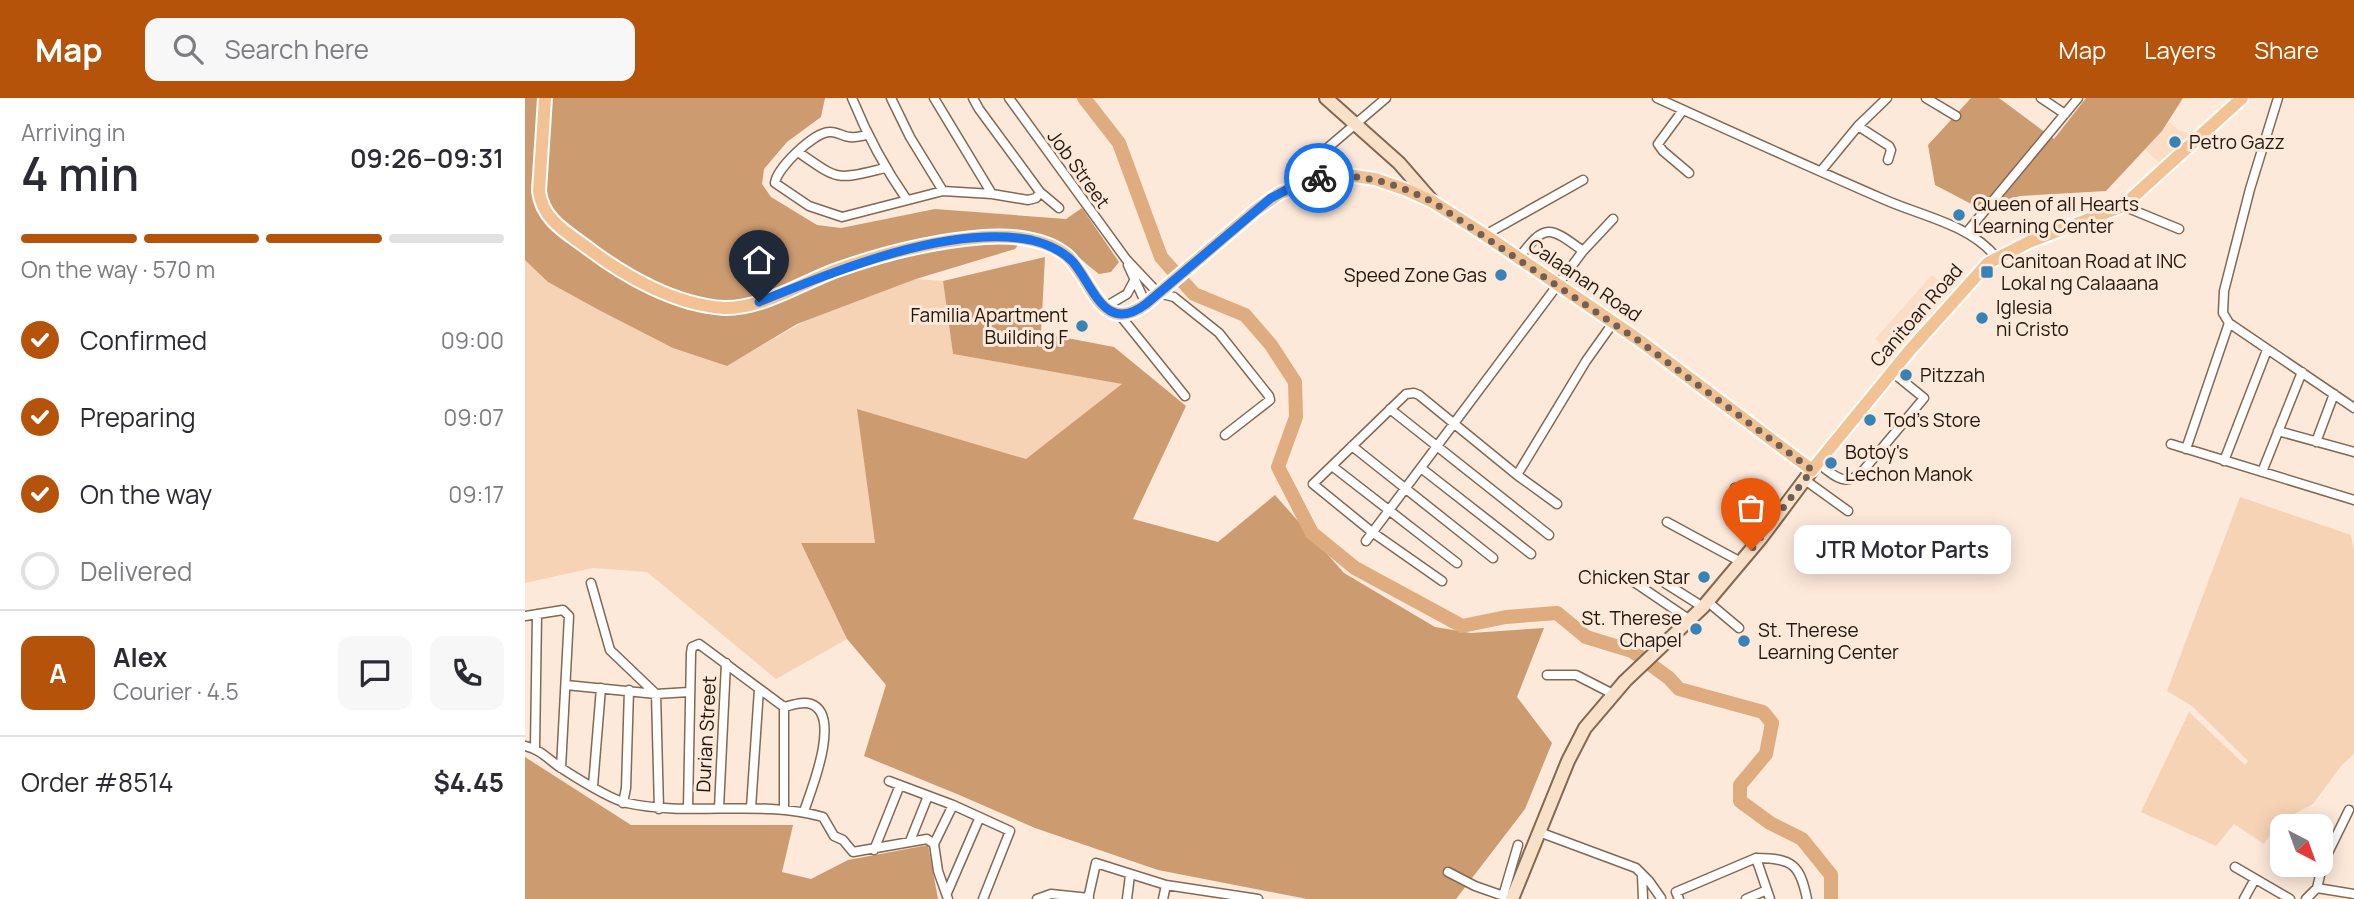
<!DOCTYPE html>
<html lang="en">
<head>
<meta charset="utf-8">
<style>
	body { margin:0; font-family:Manrope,sans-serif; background:#f7f7f7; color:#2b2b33; height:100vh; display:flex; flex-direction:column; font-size:26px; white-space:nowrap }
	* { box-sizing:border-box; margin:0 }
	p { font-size:23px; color:#7c7c81 }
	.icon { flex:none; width:38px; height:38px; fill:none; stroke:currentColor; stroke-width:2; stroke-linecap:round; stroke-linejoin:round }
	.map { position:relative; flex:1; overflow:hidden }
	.drawer { display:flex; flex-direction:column; background:#fff; width:525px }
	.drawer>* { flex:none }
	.needle { width:46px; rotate:139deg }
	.buttons { position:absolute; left:1745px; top:716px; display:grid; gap:14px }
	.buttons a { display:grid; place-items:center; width:63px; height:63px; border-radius:14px; background:#fff; box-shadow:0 4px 18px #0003; font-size:35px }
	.pin { position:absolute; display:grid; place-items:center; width:60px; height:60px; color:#fff; margin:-72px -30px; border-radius:50% 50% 50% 0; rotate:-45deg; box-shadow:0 0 7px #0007 }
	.pin .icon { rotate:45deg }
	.courier { position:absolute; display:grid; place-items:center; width:70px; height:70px; margin:-35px; border:5px solid #1a73e8; border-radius:50%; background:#fff; color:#222; box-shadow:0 2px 9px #0007 }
	.bubble { position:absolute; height:49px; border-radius:14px; background:#fff; box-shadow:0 4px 18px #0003; font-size:23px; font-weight:600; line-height:49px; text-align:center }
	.summary em { font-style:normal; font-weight:600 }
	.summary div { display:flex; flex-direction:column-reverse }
	.summary { display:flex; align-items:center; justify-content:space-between; height:119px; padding:0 21px }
	h1 { font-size:46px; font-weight:600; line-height:52px }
	.bar { display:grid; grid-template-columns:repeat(4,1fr); gap:10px 7px; align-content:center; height:84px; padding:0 21px }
	.bar i { height:9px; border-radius:5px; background:#e1e1e2 }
	.bar .current { background:#b45309 }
	.bar p { grid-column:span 4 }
	.line { display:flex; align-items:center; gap:18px; padding:0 21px; border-top:2px solid #e1e1e2 }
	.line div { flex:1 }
	.round { display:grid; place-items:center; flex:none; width:74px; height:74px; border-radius:14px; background:#f7f7f7 }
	ol { padding:0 21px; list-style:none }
	li { display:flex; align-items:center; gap:21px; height:77px }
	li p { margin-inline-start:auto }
	li .icon { padding:7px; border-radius:50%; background:#b45309; color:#fff; stroke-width:4 }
	li:last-child { color:#7c7c81 }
	li i { width:38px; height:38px; border:4px solid #e1e1e2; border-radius:50% }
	header { display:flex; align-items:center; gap:42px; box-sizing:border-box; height:98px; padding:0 35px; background:#b45309; color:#fff }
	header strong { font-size:33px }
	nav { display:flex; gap:38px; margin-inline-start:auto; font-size:24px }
	.search { width:490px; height:63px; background:#f7f7f7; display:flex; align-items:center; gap:18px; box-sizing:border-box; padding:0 24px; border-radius:14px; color:#7c7c81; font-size:26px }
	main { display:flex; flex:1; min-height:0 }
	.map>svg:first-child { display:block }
	.built { fill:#faddc4 }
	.green { fill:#f6d3b5 }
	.forest { fill:#cd9b70 }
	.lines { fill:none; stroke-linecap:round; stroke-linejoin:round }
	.river { stroke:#deac7f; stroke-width:14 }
	.street-casing { stroke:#836852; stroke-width:11 }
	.secondary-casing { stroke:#836852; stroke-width:16 }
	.primary-casing { stroke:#fff; stroke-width:16 }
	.street { stroke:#fff; stroke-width:8 }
	.secondary { stroke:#f9e1c9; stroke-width:12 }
	.primary { stroke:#f3c294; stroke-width:12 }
	.done { stroke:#6e6055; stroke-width:7; stroke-dasharray:0 12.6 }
	.route { stroke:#1a73e8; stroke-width:9 }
	.poi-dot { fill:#3883b6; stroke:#fce9da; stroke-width:2.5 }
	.labels { text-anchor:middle; stroke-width:6; stroke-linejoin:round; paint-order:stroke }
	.poi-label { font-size:19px; fill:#21170e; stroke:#fce9da; text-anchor:start }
	.street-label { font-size:19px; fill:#21170e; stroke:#fce9da }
</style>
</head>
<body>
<header>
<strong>Map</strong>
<div class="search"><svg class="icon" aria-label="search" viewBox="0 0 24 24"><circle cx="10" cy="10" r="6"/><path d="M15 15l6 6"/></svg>Search here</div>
<nav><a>Map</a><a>Layers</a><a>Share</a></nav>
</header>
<main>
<section class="drawer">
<div class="summary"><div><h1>4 min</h1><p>Arriving in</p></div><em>09:26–09:31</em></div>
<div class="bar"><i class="current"></i><i class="current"></i><i class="current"></i><i></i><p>On the way · 570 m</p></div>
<ol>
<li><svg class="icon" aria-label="check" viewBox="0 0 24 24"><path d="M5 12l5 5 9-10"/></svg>Confirmed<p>09:00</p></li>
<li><svg class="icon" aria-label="check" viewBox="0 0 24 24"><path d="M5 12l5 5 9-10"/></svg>Preparing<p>09:07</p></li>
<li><svg class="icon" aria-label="check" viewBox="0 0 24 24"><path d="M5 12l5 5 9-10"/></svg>On the way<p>09:17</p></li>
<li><i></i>Delivered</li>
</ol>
<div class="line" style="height:126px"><b class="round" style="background:#b45309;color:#fff">A</b><div><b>Alex</b><p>Courier · 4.5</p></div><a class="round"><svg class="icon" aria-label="chat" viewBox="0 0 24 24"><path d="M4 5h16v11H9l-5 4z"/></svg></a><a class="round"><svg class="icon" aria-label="phone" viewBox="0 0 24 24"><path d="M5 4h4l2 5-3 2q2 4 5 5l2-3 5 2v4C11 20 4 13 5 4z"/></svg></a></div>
<div class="line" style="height:91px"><div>Order #8514</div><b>$4.45</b></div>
</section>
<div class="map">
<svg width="1829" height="801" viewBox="0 0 1829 801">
	<rect width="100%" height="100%" fill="#fce9da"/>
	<!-- built -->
	<path class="built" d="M 1645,24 L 1653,32 L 1669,37 L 1637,67 L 1620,52 Z
		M 1407,177 L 1421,189 L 1364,253 L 1350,241 Z"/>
	<!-- green -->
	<path class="green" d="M 0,152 L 201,268 L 280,223 L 391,181 L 418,183 L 428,256 L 598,286 L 501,361 L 333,312 L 350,445 L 276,445 L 322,541 L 251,581 L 122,474 L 68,470 L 0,485 Z
		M 1715,399 L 1826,437 L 1829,453 L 1829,656 L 1816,668 L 1788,706 L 1754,724 L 1739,746 L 1709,726 L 1691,748 L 1616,714 L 1664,614 L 1720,667 L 1723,663 L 1667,608 L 1642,593 Z"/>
	<!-- forest -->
	<path class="forest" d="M 0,0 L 300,0 L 296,19 L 262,44 L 239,71 L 237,86 L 246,99 L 292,127 L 316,130 L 410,111 L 541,121 L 557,110 L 594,164 L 586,174 L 574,176 C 548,157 539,138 503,134 L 490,151 L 391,181 L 272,226 L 202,268 L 148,250 L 74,212 L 23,184 L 0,162 Z
		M 1446,0 L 1474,0 L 1529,41 L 1561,0 L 1658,0 L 1637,33 L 1581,93 L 1495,98 L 1452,109 L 1410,87 L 1403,47 Z
		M 520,159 L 516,235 L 589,249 L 661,308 L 608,421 L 693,444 L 750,397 L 819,475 L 910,529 L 946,535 L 1019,530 L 992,599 L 1027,645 L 1000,711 L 931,801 L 782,801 L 633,772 L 510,730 L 432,696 L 339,658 L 361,587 L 322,541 L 276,445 L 350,445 L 332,311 L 501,361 L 597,286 L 428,256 L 418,183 Z
		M 0,659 L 106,727 L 268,727 L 257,774 L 286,781 L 323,762 L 403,747 L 413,801 L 0,801 Z"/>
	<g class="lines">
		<!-- river -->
		<path class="river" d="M 559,0 L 594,45 L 636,159 L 669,196 L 720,217 L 746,247 L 770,284 L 771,319 L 753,369 L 787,435 L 830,470 L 937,528 L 981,519 L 1032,515 L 1061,539 L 1107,553 L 1144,580 L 1154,591 L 1238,614 L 1247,625 L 1241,656 L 1215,687 L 1215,703 L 1245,725 L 1277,741 L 1306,777 L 1306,801"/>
		<defs>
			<path id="street" d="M 327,0 C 342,37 359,69 382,102
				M 366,0 L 385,39 L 418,93
				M 409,0 L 467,96
				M 448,0 L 454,11 L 515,94 L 534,110
				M 484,0 L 601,161 L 633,195 L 649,199 L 694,235 L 744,298 L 745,302 L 700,337
				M 1132,0 C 1207,34 1282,68 1358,101 C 1396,118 1444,126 1471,159
				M 1401,0 L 1431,18
				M 1516,0 L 1540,16
				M 1753,0 L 1725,91 L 1699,193 L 1698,215 L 1704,225 L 1829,310
				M 1158,12 L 1133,46 L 1138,53 L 1164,75
				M 1333,28 L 1364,48 L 1366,52 L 1363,62
				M 342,37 C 336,38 330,40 325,39 C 318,39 312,33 304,34 C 288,35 252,70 250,85 L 284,108 L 317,119 L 418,93 L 467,96 L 503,102 L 511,100 L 515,94
				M 273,54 C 315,83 310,82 360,70
				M 1296,73 L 1333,28 L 1362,0
				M 767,89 L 779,70 L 861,0
				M 1598,108 L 1654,131
				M 1442,134 L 1553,0
				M 960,137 L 1058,82
				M 994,160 C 1020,125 1024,128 1058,153
				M 603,167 L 621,206
				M 580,209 L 602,196 L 610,181
				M 594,216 L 660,298
				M 865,311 L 1024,437
				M 1753,333 L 1829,354
				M 1791,344 L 1809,296
				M 1646,346 L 1829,402
				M 827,348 L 968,460
				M 1661,351 L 1704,225
				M 1699,363 L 1742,252
				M 1293,365 C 1308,377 1320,390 1337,374 L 1399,300 L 1367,274
				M 807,368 L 932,465
				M 896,370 L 1006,456
				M 1737,374 L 1777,274
				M 992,377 L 1061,263 L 1088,225
				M 1280,382 L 1323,413
				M 1210,390 L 1252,419
				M 1142,424 L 1216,464
				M 841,443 L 1058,153 L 1088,121
				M 917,483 L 847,434 L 788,386 L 881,296 L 889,295 L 894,297 L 992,377 L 1032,406
				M 1109,484 L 1165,522
				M 66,485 L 85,552 L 131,596 L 134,711
				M 1140,485 L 1178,509
				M 1183,504 L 1214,530
				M 0,518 L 38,512 L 44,518 L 36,670
				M 1022,577 L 1051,577 L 1088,596
				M 41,587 L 131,596 L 164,594
				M 0,648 C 15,651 24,662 36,670 C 50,679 86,702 102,705 C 166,719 234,701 298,719 L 309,738 L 318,742 L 328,754 L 402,741 L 409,746 L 413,773 L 423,801
				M 10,650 L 12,516
				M 364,683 L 428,707 L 485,733 L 458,801
				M 68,688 L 76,590
				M 98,705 L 101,690 L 104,592
				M 163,710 L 166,555 L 167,549 L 174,546 L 259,609 C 268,607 278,603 286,606 C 317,617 286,693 279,713
				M 194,710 L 201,565
				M 226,710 L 234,591
				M 259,712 L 259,609
				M 1014,734 L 1111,770 L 1124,783 L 1136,800
				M 385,743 L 403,698
				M 409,746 L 428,707
				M 349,752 L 375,687
				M 1231,760 L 1245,801
				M 1710,769 L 1765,801
				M 923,774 L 950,788 L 987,801
				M 1117,777 L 1118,801
				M 1792,790 L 1829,796
				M 422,795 L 454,721
				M 978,798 L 993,747
				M 512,801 L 526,796 L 564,800
				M 563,801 L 571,765 L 641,787 L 733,801
				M 602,801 L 605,777
				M 638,801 L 641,787
				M 1154,801 L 1151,794 L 1231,760 C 1268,760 1275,767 1282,801
				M 1221,801 L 1242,792
				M 1719,801 L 1730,781
				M 1781,801 L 1792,790 L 1798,765 L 1824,712"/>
			<path id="secondary" d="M 801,0 L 874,65 L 908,104
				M 987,801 L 1043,663 L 1060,630 L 1100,583 L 1178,509 L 1236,440 L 1287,372"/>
			<path id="primary" d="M 20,0 L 14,93 C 17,122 43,135 64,151 C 101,179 151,207 199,210 C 236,211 275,186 309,173 C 356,156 409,143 459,139 C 485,137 520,140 541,157 C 567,179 575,240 621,206 L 731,112 L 755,95 L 796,80 L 822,77 L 850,81 L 882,92 L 908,104 L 960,137 L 1114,242 L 1287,372 L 1385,252 L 1463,165 L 1504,144 L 1598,108 L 1717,0"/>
		</defs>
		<!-- street casing -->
		<use href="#street" class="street-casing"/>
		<!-- secondary casing -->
		<use href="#secondary" class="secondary-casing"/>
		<!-- primary casing -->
		<use href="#primary" class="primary-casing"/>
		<!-- street -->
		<use href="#street" class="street"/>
		<!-- secondary -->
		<use href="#secondary" class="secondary"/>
		<!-- primary -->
		<use href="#primary" class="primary"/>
	</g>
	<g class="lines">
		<!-- done -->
		<path class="done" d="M 794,80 C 836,74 870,85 908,104 L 1114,243 L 1287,372 L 1226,452"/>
		<!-- route -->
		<path class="route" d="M 234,204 C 310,173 423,126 506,142 C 522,146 537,152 548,164 C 569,189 580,237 621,206 L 746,100 L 767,89 L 794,80"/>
	</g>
	<!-- markers -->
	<g class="poi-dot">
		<circle cx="1650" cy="44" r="7"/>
		<circle cx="1434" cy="117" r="7"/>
		<rect x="1455" y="167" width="14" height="14" rx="3.5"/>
		<circle cx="976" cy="177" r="7"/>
		<circle cx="1457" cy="220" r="7"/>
		<circle cx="557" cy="228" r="7"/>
		<circle cx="1381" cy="277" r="7"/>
		<circle cx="1345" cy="322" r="7"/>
		<circle cx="1306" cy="365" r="7"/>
		<circle cx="1179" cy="479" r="7"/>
		<circle cx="1171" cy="531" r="7"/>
		<circle cx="1219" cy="543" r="7"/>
	</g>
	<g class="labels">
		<!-- poi labels -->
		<g class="poi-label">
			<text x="1664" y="51">Petro Gazz</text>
			<text x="1448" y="113">Queen of all Hearts<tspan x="1448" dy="22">Learning Center</tspan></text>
			<text x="1476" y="170">Canitoan Road at INC<tspan x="1476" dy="22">Lokal ng Calaaana</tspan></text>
			<text x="962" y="184" text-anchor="end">Speed Zone Gas</text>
			<text x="1471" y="216">Iglesia<tspan x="1471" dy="22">ni Cristo</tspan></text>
			<text x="543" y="224" text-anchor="end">Familia Apartment<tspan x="543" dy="22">Building F</tspan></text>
			<text x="1395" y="284">Pitzzah</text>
			<text x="1359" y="329">Tod's Store</text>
			<text x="1320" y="361">Botoy's<tspan x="1320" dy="22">Lechon Manok</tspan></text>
			<text x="1165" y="486" text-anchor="end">Chicken Star</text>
			<text x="1157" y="527" text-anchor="end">St. Therese<tspan x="1157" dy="22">Chapel</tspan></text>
			<text x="1233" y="539">St. Therese<tspan x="1233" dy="22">Learning Center</tspan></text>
		</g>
		<!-- street labels -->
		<g class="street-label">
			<text transform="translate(554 71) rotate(54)" y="7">Job Street</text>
			<text transform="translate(1060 182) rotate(34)" y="7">Calaanan Road</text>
			<text transform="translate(1391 217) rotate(-49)" y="7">Canitoan Road</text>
			<text transform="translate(181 636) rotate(-87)" y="7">Durian Street</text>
		</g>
	</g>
</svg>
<div class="buttons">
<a><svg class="needle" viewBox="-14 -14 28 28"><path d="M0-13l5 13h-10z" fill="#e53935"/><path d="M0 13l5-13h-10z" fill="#7c7c81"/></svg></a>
</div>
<div class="pin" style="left:1226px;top:452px;background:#ea580c"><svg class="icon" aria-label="bag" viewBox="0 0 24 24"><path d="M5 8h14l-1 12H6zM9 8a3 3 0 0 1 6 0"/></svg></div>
<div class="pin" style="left:234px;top:204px;background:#1f2937"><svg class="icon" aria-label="home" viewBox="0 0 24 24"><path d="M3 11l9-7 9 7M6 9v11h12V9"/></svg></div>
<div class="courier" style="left:794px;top:80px"><svg class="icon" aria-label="bike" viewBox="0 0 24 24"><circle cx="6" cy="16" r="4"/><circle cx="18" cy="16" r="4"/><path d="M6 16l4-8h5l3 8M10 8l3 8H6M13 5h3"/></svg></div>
<div class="bubble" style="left:1269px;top:427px;width:217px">JTR Motor Parts</div>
</div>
</main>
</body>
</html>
